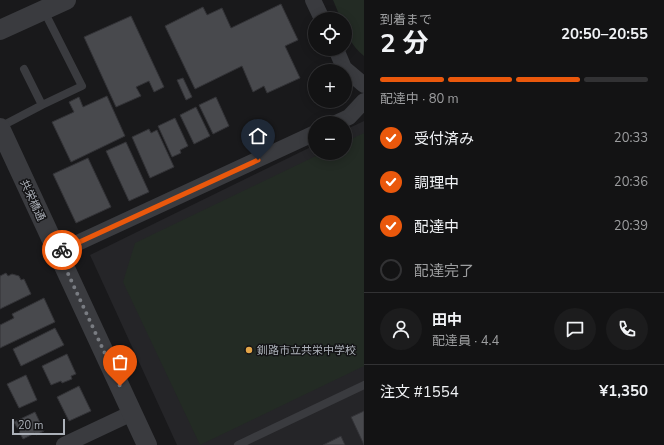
<!DOCTYPE html>
<html lang="ja">
<head>
<meta charset="utf-8">
<style>
	body { margin:0; font-family:"Nunito Sans","Noto Sans JP",sans-serif; background:#1c1c1d; color:#f1f3f6; height:100vh; display:flex; flex-direction:column; font-size:15px; white-space:nowrap }
	* { box-sizing:border-box; margin:0 }
	p { font-size:13px; color:#9d9ea0 }
	.icon { flex:none; width:22px; height:22px; fill:none; stroke:currentColor; stroke-width:2; stroke-linecap:round; stroke-linejoin:round }
	.map { position:relative; flex:1; overflow:hidden }
	.details { display:flex; flex-direction:column; background:#131314; width:300px }
	.details>* { flex:none }
	.tools { position:absolute; left:308px; top:12px; display:grid; gap:8px }
	.tools a { display:grid; place-items:center; width:44px; height:44px; border-radius:50%; background:#131314; box-shadow:0 2px 10px #0003,0 0 0 1px #323234; font-size:20px }
	.scale { position:absolute; left:12px; bottom:10px; width:53px; box-sizing:border-box; padding-left:4px; border:2px solid #acb1b9; border-top:0; font-size:11px; line-height:14px; white-space:nowrap; color:#acb1b9; -webkit-text-stroke:3px #141416; paint-order:stroke }
	.pin { position:absolute; display:grid; place-items:center; width:34px; height:34px; color:#fff; margin:-41px -17px; border-radius:50% 50% 50% 0; rotate:-45deg; box-shadow:0 0 4px #0007 }
	.pin .icon { rotate:45deg }
	.courier { position:absolute; display:grid; place-items:center; width:40px; height:40px; margin:-20px; border:3px solid #ea580c; border-radius:50%; background:#fff; color:#222; box-shadow:0 1px 5px #0007 }
	.head em { font-style:normal; font-weight:700 }
	.head div { display:flex; flex-direction:column-reverse }
	.head { display:flex; align-items:center; justify-content:space-between; height:68px; padding:0 16px }
	h1 { font-size:26px; font-weight:700; line-height:30px }
	.bar { display:grid; grid-template-columns:repeat(4,1fr); gap:6px 4px; align-content:center; height:48px; padding:0 16px }
	.bar i { height:5px; border-radius:3px; background:#323234 }
	.bar .active { background:#ea580c }
	.bar p { grid-column:span 4 }
	.line { display:flex; align-items:center; gap:10px; padding:0 16px; border-top:1px solid #323234 }
	.line div { flex:1 }
	.round { display:grid; place-items:center; flex:none; width:42px; height:42px; border-radius:21px; background:#1c1c1d }
	ol { padding:0 16px; list-style:none }
	li { display:flex; align-items:center; gap:12px; height:44px }
	li p { margin-inline-start:auto }
	li .icon { padding:4px; border-radius:50%; background:#ea580c; color:#fff; stroke-width:4 }
	li:last-child { color:#9d9ea0 }
	li i { width:22px; height:22px; border:2px solid #323234; border-radius:50% }
	main { display:flex; flex:1; min-height:0 }
	.map>svg:first-child { display:block }
	.built { fill:#252528 }
	.green { fill:#232b24 }
	.building { fill:#48494d; stroke:#333337 }
	.lines { fill:none; stroke-linecap:round; stroke-linejoin:round }
	.service { stroke:#3a3b3f; stroke-width:8 }
	.minor { stroke:#3a3b3f; stroke-width:16 }
	.tertiary { stroke:#3a3b3f; stroke-width:20 }
	.done { stroke:#797c82; stroke-width:4; stroke-dasharray:0 7.2 }
	.route { stroke:#ea580c; stroke-width:5 }
	.poi-dot { fill:#e4a548; stroke:#141416; stroke-width:1.5 }
	.labels { text-anchor:middle; stroke-width:3; stroke-linejoin:round; paint-order:stroke }
	.street-label { font-size:11px; fill:#acb1b9; stroke:#141416 }
	.poi-label { font-size:11px; fill:#acb1b9; stroke:#141416; text-anchor:start }
</style>
</head>
<body>
<main>
<div class="map">
<svg width="364" height="445" viewBox="0 0 364 445">
	<rect width="100%" height="100%" fill="#19191b"/>
	<!-- built -->
	<path class="built" d="M 364,121 L 364,445 L 177,445 L 90,255 L 315,145 L 315,153 L 345,153 L 345,130 Z"/>
	<!-- green -->
	<path class="green" d="M 333,0 L 364,0 L 364,56 C 352,46 345,35 345,19 L 341,19 Z
		M 364,133 L 364,366 L 200,445 L 123,282 L 135,243 L 322,153 L 345,153 L 345,142 Z"/>
	<!-- building -->
	<path class="building" d="M 281,4 L 298,40 L 285,46 L 300,78 L 267,93 L 264,86 L 253,92 L 242,66 L 195,89 L 165,26 L 203,7 L 207,15 L 222,8 L 231,28 Z
		M 131,16 L 164,87 L 154,92 L 149,81 L 136,87 L 141,96 L 116,107 L 84,37 Z
		M 183,78 L 192,97 L 186,100 L 177,80 Z
		M 107,96 L 125,136 L 71,162 L 52,122 L 74,112 L 69,102 L 79,97 L 83,107 Z
		M 216,97 L 229,126 L 213,134 L 199,105 Z
		M 196,107 L 210,136 L 194,144 L 180,115 Z
		M 175,118 L 188,146 L 180,150 L 181,153 L 172,157 L 158,126 Z
		M 149,129 L 151,133 L 157,130 L 174,167 L 150,178 L 132,137 Z
		M 126,142 L 149,192 L 129,201 L 106,151 Z
		M 88,158 L 111,207 L 76,223 L 53,174 Z
		M 6,273 L 8,276 L 12,274 L 19,276 L 21,280 L 24,279 L 31,294 L 0,309 L 0,276 Z
		M 44,298 L 55,322 L 0,348 L 0,325 L 14,318 L 12,314 Z
		M 55,328 L 64,345 L 21,366 L 13,349 Z
		M 67,354 L 76,374 L 71,376 L 72,379 L 62,383 L 61,381 L 51,385 L 42,366 Z
		M 26,375 L 37,400 L 19,408 L 7,384 Z
		M 79,386 L 91,411 L 69,421 L 57,397 Z
		M 364,411 L 364,445 L 351,417 Z
		M 35,412 L 44,431 L 36,435 L 35,433 L 23,439 L 14,422 Z
		M 341,436 L 345,445 L 323,445 Z"/>
	<g class="lines">
		<!-- service -->
		<path class="service" d="M 24,69 L 42,105 L 82,86 L 44,11
			M 0,127 L 42,105
			M 238,445 L 364,385"/>
		<!-- minor -->
		<path class="minor" d="M 313,0 L 322,19
			M 336,49 L 344,68 L 364,85
			M 336,123 L 349,117 L 364,101
			M 58,252 L 315,133
			M 64,445 L 132,413"/>
		<!-- tertiary -->
		<path class="tertiary" d="M 0,30 L 66,0
			M 0,128 L 147,445"/>
	</g>
	<g class="lines">
		<!-- done -->
		<path class="done" d="M 62,250 L 58,252 L 120,386"/>
		<!-- route -->
		<path class="route" d="M 62,250 L 258,160"/>
	</g>
	<!-- markers -->
	<circle class="poi-dot" cx="249" cy="350" r="4"/>
	<g class="labels">
		<!-- street labels -->
		<g class="street-label">
			<text transform="translate(33 200) rotate(65)" y="4">共栄橋通</text>
		</g>
		<!-- poi labels -->
		<g class="poi-label">
			<text x="257" y="354">釧路市立共栄中学校</text>
		</g>
	</g>
</svg>
<div class="tools">
<a><svg class="icon" aria-label="locate" viewBox="0 0 24 24"><circle cx="12" cy="12" r="6"/><path d="M12 2v4M12 18v4M2 12h4M18 12h4"/></svg></a>
<a>+</a>
<a>−</a>
</div>
<div class="scale">20 m</div>
<div class="pin" style="left:120px;top:386px;background:#ea580c"><svg class="icon" aria-label="bag" viewBox="0 0 24 24"><path d="M5 8h14l-1 12H6zM9 8a3 3 0 0 1 6 0"/></svg></div>
<div class="pin" style="left:258px;top:160px;background:#1f2937"><svg class="icon" aria-label="home" viewBox="0 0 24 24"><path d="M3 11l9-7 9 7M6 9v11h12V9"/></svg></div>
<div class="courier" style="left:62px;top:250px"><svg class="icon" aria-label="bike" viewBox="0 0 24 24"><circle cx="6" cy="16" r="4"/><circle cx="18" cy="16" r="4"/><path d="M6 16l4-8h5l3 8M10 8l3 8H6M13 5h3"/></svg></div>
</div>
<section class="details">
<div class="head"><div><h1>2 分</h1><p>到着まで</p></div><em>20:50–20:55</em></div>
<div class="bar"><i class="active"></i><i class="active"></i><i class="active"></i><i></i><p>配達中 · 80 m</p></div>
<ol>
<li><svg class="icon" aria-label="check" viewBox="0 0 24 24"><path d="M5 12l5 5 9-10"/></svg>受付済み<p>20:33</p></li>
<li><svg class="icon" aria-label="check" viewBox="0 0 24 24"><path d="M5 12l5 5 9-10"/></svg>調理中<p>20:36</p></li>
<li><svg class="icon" aria-label="check" viewBox="0 0 24 24"><path d="M5 12l5 5 9-10"/></svg>配達中<p>20:39</p></li>
<li><i></i>配達完了</li>
</ol>
<div class="line" style="height:72px"><a class="round"><svg class="icon" aria-label="person" viewBox="0 0 24 24"><circle cx="12" cy="8" r="4"/><path d="M4 21q1-7 8-7t8 7"/></svg></a><div><b>田中</b><p>配達員 · 4.4</p></div><a class="round"><svg class="icon" aria-label="chat" viewBox="0 0 24 24"><path d="M4 5h16v11H9l-5 4z"/></svg></a><a class="round"><svg class="icon" aria-label="phone" viewBox="0 0 24 24"><path d="M5 4h4l2 5-3 2q2 4 5 5l2-3 5 2v4C11 20 4 13 5 4z"/></svg></a></div>
<div class="line" style="height:52px"><div>注文 #1554</div><b>¥1,350</b></div>
</section>
</main>
</body>
</html>
